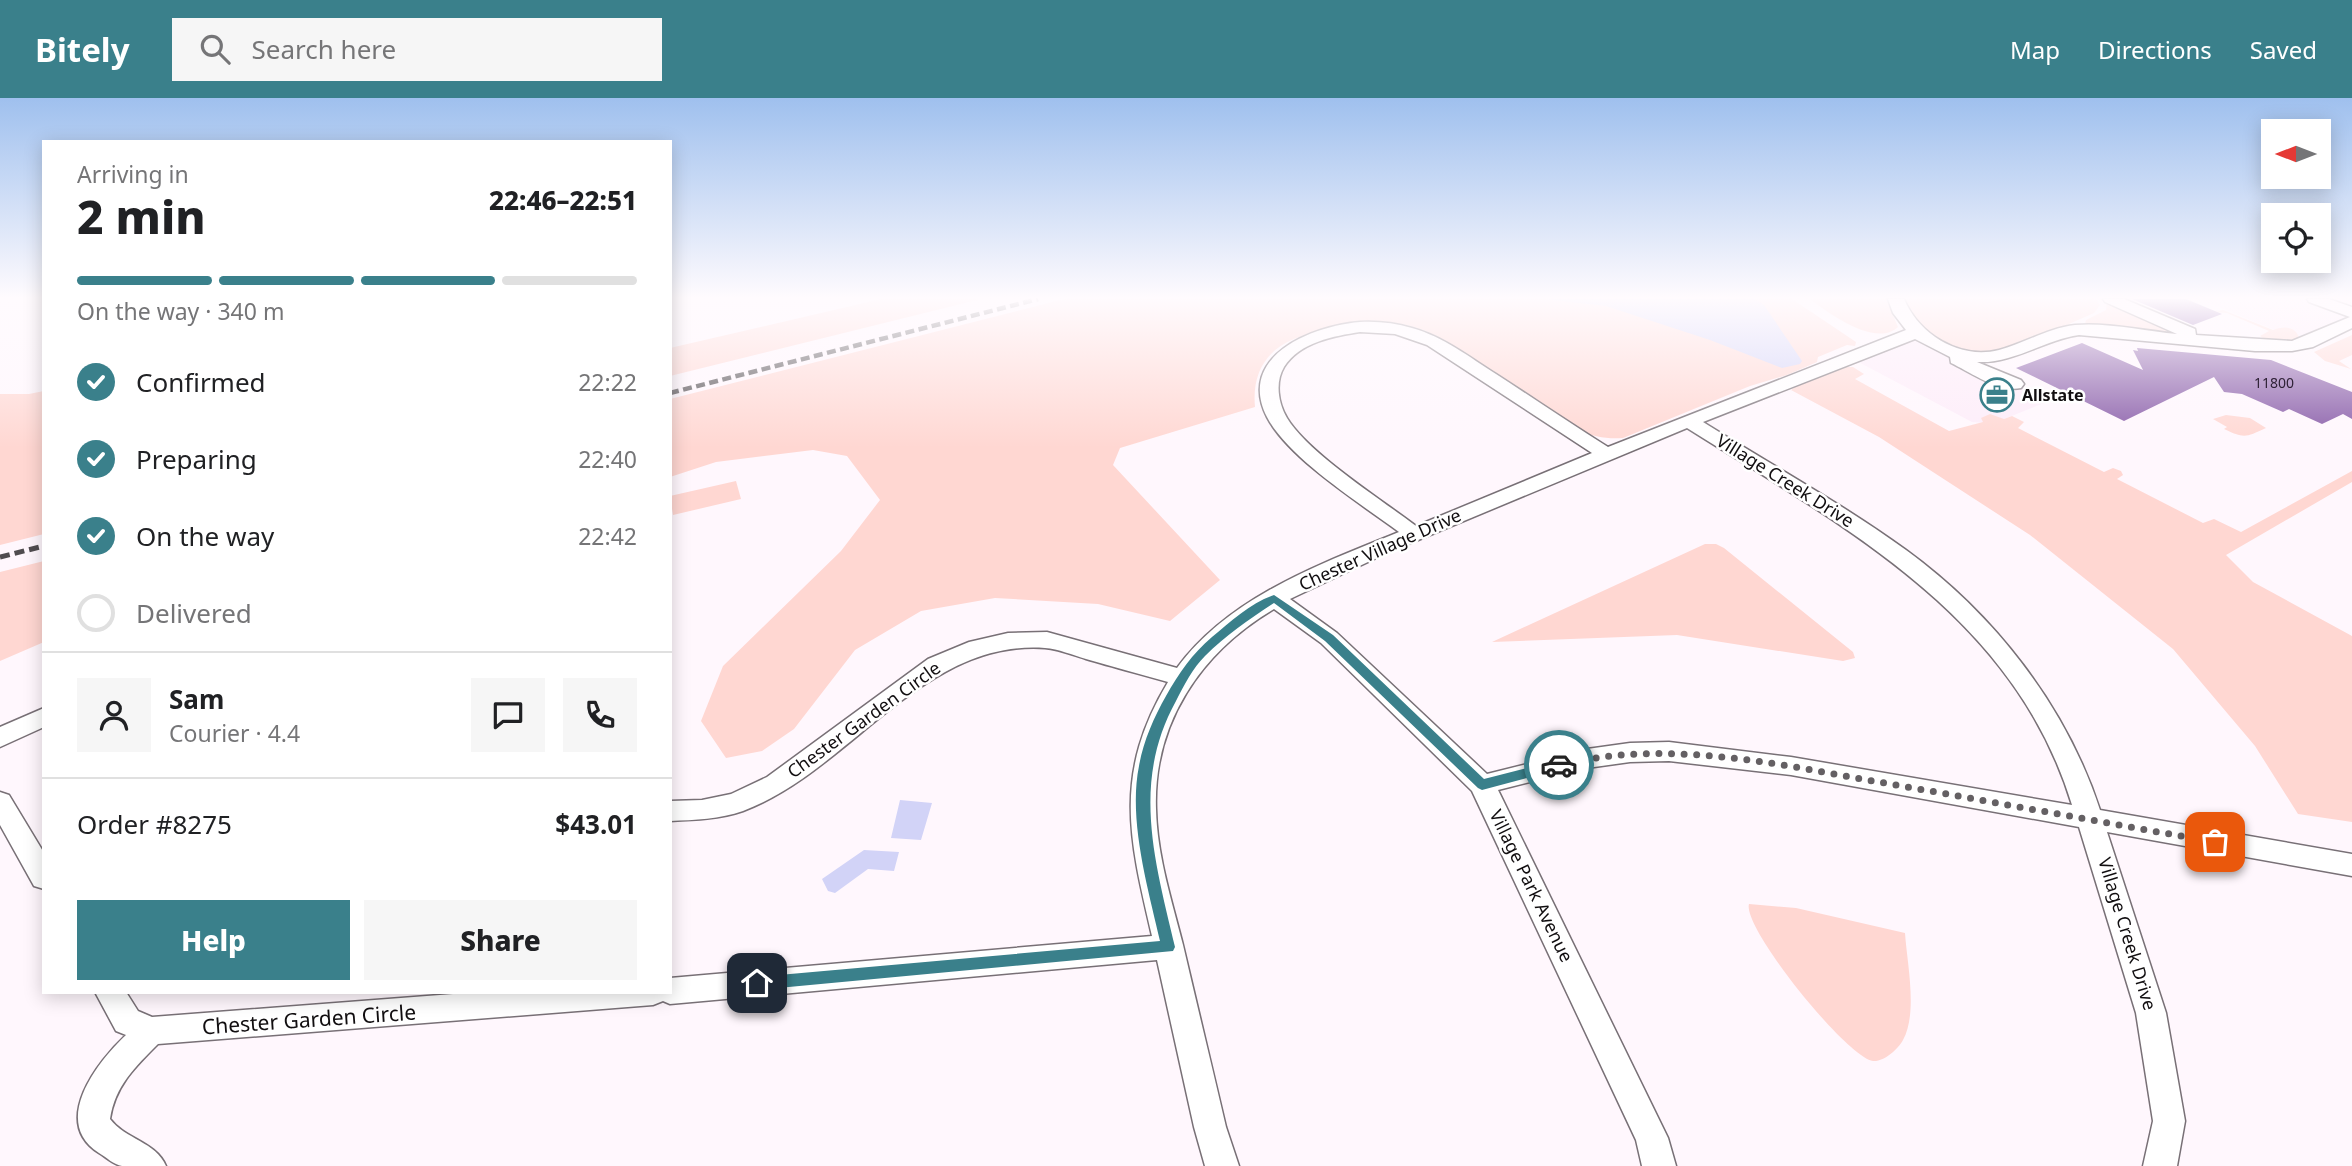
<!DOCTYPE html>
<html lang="en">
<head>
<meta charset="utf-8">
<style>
	body { margin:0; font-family:"Noto Sans",sans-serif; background:#f6f6f6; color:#202124; height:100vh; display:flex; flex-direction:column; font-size:26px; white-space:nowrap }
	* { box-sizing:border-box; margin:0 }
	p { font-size:23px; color:#757577 }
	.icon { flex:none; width:38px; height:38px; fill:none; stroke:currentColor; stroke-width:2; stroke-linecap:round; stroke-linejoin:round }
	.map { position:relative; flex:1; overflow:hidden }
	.details { position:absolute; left:42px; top:42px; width:630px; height:854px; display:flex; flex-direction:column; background:#fff; border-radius:0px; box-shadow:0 4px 18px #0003 }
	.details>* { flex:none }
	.needle { width:46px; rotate:270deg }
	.fabs { position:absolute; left:2261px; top:21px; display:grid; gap:14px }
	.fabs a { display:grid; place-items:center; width:70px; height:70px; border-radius:0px; background:#fff; box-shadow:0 4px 18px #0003; font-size:35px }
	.pin { position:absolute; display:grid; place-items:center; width:60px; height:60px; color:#fff; margin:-30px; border-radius:14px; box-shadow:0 4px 10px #0006 }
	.courier { position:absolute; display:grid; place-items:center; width:70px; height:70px; margin:-35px; border:5px solid #3a808b; border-radius:50%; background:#fff; color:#222; box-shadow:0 2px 9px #0007 }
	.head em { font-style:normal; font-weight:800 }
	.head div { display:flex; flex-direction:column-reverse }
	.head { display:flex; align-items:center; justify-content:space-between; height:119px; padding:0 35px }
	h1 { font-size:46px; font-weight:800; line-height:52px }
	.bar { display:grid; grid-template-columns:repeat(4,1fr); gap:10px 7px; align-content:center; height:84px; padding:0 35px }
	.bar i { height:9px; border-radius:5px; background:#e0e0e0 }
	.bar .current { background:#3a808b }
	.bar p { grid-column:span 4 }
	.line { display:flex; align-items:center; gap:18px; padding:0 35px; border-top:2px solid #e0e0e0 }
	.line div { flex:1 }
	.round { display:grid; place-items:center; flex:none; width:74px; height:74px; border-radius:0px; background:#f6f6f6 }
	ol { padding:0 35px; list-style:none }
	li { display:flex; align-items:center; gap:21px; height:77px }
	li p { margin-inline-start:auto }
	li .icon { padding:7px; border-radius:50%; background:#3a808b; color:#fff; stroke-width:4 }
	li:last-child { color:#757577 }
	li i { width:38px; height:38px; border:4px solid #e0e0e0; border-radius:50% }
	.primary-button { display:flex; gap:14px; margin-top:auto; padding:14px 35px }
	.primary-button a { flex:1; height:80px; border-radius:0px; background:#3a808b; color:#fff; font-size:28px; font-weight:800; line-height:80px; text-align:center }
	.primary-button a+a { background:#f6f6f6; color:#202124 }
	header { display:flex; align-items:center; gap:42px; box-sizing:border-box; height:98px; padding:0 35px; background:#3a808b; color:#fff }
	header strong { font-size:33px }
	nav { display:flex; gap:38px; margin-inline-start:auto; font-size:24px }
	.search { width:490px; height:63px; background:#f6f6f6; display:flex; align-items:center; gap:18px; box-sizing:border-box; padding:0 24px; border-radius:0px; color:#757577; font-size:26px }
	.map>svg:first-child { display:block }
	.built { fill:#fdecf9 }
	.green { fill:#ffd7d2 }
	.water { fill:#d2d3f7 }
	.building { fill:#885ca8 }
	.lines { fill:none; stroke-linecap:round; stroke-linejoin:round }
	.street-casing { stroke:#787076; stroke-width:3 }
	.street { fill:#fff; fill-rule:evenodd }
	.rail-far1 { stroke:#504c4f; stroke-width:4.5; stroke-dasharray:9 4.5; stroke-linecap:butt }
	.rail { stroke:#504c4f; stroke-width:5; stroke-dasharray:10 5; stroke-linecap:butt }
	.route { fill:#3a808b }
	.done { stroke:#646063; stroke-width:7; stroke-dasharray:0 12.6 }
	.labels { text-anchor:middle; stroke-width:5; stroke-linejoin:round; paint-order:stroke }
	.number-label { font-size:14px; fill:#2f2236 }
	.far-poi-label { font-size:16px; font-weight:bold; fill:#110e10; stroke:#fff; text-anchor:start }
	.street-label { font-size:18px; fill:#110e10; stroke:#fff }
	.near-street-label { font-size:21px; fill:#110e10; stroke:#fff }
</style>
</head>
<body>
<header>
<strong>Bitely</strong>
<div class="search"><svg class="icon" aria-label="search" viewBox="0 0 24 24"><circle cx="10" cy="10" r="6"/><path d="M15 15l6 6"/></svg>Search here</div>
<nav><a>Map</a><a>Directions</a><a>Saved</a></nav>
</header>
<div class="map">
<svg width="2352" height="1068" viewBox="0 0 2352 1068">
	<rect width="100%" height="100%" fill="#fff7fd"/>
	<!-- built -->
	<path class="built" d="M 2200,201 L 2352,201 L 2352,224 L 2306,245 Z
		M 1917,234 L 2015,286 L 2049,303 L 2004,321 L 1987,325 L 1972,324 L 1849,259 Z"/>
	<!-- green -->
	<path class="green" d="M 881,201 L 981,201 L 670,278 L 670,250 Z
		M 1064,201 L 1792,201 L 1856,244 L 1855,248 L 1847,247 L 1818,259 L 1817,264 L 1787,277 L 1750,288 L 1623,340 C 1607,341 1593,339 1579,332 C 1549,312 1519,292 1489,272 C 1473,262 1457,249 1440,240 C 1395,214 1340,223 1294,241 C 1264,253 1252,278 1255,309 L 1120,350 L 1113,367 L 1220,482 L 1170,523 L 1098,506 L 995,500 L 921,513 L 855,552 L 794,631 L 762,653 L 726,660 L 701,623 L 723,568 L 841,453 L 880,402 L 847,358 L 813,352 L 716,364 L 670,379 L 670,301 Z
		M 1810,201 L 1886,201 L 1898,229 C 1876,250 1828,215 1810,201 Z
		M 1896,201 L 2096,201 L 2100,207 L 2094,215 L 1998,257 L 1949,252 L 1898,207 Z
		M 2107,203 L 2172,232 L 2172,235 L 2170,237 L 2085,226 L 2086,222 L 2106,212 Z
		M 2223,212 L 2273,232 C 2283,228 2296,228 2299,240 C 2286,245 2271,246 2260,238 L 2269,233 L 2227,215 L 2216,214 Z
		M 2352,237 L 2352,257 L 2339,263 L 2351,271 L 2325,263 L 2314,254 Z
		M 1853,269 L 1864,276 L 1855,281 L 1949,333 L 1983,324 L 1981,320 L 1990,316 L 2004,321 L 2012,318 L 2024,324 L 2018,330 L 2104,374 L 2113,370 L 2121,373 L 2123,377 L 2117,381 L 2203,425 L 2214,421 L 2241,434 L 2352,373 L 2352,384 L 2226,457 L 2253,484 L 2352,538 L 2352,724 L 2298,716 L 2255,648 L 2173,551 L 2030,437 L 1879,339 L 1791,292 C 1807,279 1832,268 1853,269 Z
		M 44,293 L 44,436 L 0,447 L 0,296 L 29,296 Z
		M 2226,317 L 2250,320 L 2266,330 C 2246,339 2245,341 2224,331 L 2227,329 L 2213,321 Z
		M 736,383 L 741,401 L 673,417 L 670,398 Z
		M 1705,446 L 1716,446 L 1724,450 L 1853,554 L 1855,560 L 1843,563 L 1677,537 L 1492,544 Z
		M 44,463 L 44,544 L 0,563 L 0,474 Z
		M 1749,806 L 1796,810 L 1905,835 C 1907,865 1918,915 1903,942 C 1898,951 1884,964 1873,963 C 1846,959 1742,829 1749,806 Z"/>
	<!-- water -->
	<path class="water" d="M 1545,201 L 1755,201 L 1764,207 L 1802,263 L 1800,266 L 1782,270 L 1710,242 L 1606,208 Z
		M 900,702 L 932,705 L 921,742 L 891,740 Z
		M 864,752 L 899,754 L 894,773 L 868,771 L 835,795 L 828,793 L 822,781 Z"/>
	<!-- building -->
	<path class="building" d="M 2132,201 L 2186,201 L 2222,216 L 2193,227 Z
		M 2082,245 L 2143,272 L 2133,252 L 2138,253 L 2137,250 L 2271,262 L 2352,294 L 2352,321 L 2343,316 L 2322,326 L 2289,311 L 2283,314 L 2242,296 L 2224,294 L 2214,279 L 2124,323 L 2016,270 Z"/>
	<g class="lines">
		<defs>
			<path id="street" d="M 1888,201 L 1904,201 C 1919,236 1959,262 1999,252 C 2025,245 2048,230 2075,227 C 2106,224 2146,233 2177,236 L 2105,204 L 2103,201 L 2124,201 L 2195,231 L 2196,237 L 2292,243 L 2350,219 L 2309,204 L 2307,201 L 2329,201 L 2352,209 L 2352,230 L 2313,249 L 2292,253 L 2255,253 L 2079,237 C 2044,242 2013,266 1977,264 L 2021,282 L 2024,286 L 2021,290 C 1999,295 1970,274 1951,265 L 1950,259 L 1915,241 L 1703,324 C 1770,366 1841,405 1906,452 C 1994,516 2066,608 2100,712 L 2352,756 L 2352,778 L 2107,734 L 2166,915 L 2185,1023 L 2177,1068 L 2143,1068 L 2153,1023 L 2136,915 L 2079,729 L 1791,677 L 1669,663 L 1630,664 L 1587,670 L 1498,692 L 1668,1040 L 1676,1068 L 1642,1068 L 1636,1042 L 1472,693 L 1321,545 L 1274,511 C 1201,554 1153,625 1156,711 C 1157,758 1172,803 1183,847 C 1197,908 1212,968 1226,1029 L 1239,1068 L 1205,1068 L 1194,1029 L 1157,862 L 670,906 L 663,903 L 653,907 L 158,946 C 135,969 115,988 110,1021 C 125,1041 156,1044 166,1068 C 151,1068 136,1068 122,1068 C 114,1067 106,1059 99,1055 C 50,1024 98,963 126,937 L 116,933 L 95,894 L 126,894 L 138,913 L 152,919 L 479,894 L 670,894 L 670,880 L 1152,838 C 1129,740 1113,676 1168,584 C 1140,576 1113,569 1086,561 C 1073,557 1058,551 1045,550 C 922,541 850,673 743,713 C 720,721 695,722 670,723 L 670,703 L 702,702 L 731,696 L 767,679 L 928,561 L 969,544 L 1008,535 L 1047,534 L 1177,570 C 1229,499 1320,466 1399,434 C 1361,406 1288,360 1267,319 C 1236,258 1312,228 1360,224 C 1378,223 1395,225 1412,230 C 1444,239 1469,259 1496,276 C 1533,300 1570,325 1608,349 L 1906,232 L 1893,215 ZM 1360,234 L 1395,236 L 1427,247 L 1592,355 L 1416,428 C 1382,402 1308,355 1287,320 C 1278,305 1275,284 1284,269 C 1300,244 1334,238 1360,234 ZM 1687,330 C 1844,429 2014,517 2072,707 L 1791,659 L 1669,644 L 1630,645 L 1587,651 L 1487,676 L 1337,535 L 1290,501 L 1387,455 Z
				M 44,610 L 44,629 L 0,649 L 0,629 Z
				M 0,694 L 9,697 L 44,755 L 44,791 L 34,788 L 0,727 Z"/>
		</defs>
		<!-- street casing -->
		<use href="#street" class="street-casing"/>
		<!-- street -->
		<use href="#street" class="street"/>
		<!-- rail-far1 -->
		<path class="rail-far1" d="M 670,295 L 1038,201"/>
		<!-- rail -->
		<path class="rail" d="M 0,459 L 44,448"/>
	</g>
	<!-- sky -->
	<linearGradient id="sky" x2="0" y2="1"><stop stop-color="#9fc0ee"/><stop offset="0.57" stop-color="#fffbfe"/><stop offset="1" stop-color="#fffbfe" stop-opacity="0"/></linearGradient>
	<rect width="2352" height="350" fill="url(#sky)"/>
	<!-- route -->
	<path class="route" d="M 1274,497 L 1333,537 L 1484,681 L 1559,662 L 1566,667 L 1564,670 L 1482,692 L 1478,690 L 1325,543 L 1274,505 C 1250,521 1226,537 1205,558 C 1193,570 1184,587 1176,603 C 1131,684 1155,764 1175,849 L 1173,853 L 757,892 L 751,890 L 749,885 L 757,879 L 1160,843 C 1148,790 1128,722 1139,668 C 1143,644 1154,619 1166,598 C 1179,575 1192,556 1212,539 C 1230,524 1252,504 1274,497 Z"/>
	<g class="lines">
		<!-- done -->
		<path class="done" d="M 1559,667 C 1670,640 1780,667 1890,686 C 1999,705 2106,725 2215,744"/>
	</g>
	<!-- icons -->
	<defs>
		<symbol id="office-ring" viewBox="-11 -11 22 22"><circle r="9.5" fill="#fff" stroke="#3a808b" stroke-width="1.5"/><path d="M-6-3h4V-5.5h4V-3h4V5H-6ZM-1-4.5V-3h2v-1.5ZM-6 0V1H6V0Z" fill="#3a808b"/></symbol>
	</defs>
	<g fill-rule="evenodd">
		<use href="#office-ring" x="1978" y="278" width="38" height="38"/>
	</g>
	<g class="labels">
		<!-- number labels -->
		<g class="number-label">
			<text x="2274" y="290">11800</text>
		</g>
		<!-- far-poi labels -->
		<g class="far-poi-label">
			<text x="2022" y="303">Allstate</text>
		</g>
		<!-- street labels -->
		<g class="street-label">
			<text transform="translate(1785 383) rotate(32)" y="6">Village Creek Drive</text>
			<text transform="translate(1380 452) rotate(-24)" y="6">Chester Village Drive</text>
			<text transform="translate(864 622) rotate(-36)" y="6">Chester Garden Circle</text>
			<text transform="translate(1531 788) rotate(64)" y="6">Village Park Avenue</text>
			<text transform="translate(2127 836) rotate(73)" y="6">Village Creek Drive</text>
		</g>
		<!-- near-street labels -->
		<g class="near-street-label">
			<text transform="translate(309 922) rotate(-4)" y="7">Chester Garden Circle</text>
		</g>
	</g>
</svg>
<div class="fabs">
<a><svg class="needle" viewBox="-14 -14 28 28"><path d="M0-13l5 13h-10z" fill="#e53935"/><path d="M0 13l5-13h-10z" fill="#757577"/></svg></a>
<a><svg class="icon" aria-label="locate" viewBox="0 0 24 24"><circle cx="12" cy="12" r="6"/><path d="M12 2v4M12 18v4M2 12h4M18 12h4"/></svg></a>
</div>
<div class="pin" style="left:2215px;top:744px;background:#ea580c"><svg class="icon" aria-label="bag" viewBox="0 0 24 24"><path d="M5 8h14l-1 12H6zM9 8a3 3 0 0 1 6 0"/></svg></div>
<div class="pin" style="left:757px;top:885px;background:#1f2937"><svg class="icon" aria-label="home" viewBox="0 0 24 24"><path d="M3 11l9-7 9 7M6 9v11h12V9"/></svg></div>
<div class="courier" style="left:1559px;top:667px"><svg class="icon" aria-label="car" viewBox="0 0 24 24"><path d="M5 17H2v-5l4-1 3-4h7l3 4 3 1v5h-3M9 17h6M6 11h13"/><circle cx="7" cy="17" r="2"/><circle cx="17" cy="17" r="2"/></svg></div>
<section class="details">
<div class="head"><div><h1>2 min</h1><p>Arriving in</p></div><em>22:46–22:51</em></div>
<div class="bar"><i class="current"></i><i class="current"></i><i class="current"></i><i></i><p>On the way · 340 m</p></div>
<ol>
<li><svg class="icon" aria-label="check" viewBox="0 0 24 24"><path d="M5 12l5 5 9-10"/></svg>Confirmed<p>22:22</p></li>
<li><svg class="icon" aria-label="check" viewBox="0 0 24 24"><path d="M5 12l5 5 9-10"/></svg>Preparing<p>22:40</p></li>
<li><svg class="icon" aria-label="check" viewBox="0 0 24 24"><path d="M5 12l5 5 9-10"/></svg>On the way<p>22:42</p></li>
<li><i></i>Delivered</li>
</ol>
<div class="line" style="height:126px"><a class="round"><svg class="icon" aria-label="person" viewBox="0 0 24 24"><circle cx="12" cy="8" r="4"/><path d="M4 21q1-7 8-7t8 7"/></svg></a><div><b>Sam</b><p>Courier · 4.4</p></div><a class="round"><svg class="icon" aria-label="chat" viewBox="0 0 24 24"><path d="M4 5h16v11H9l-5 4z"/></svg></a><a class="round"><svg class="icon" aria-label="phone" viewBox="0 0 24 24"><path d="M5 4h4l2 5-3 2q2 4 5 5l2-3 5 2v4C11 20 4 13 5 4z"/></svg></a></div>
<div class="line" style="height:91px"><div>Order #8275</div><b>$43.01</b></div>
<div class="primary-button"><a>Help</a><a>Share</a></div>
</section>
</div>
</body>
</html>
